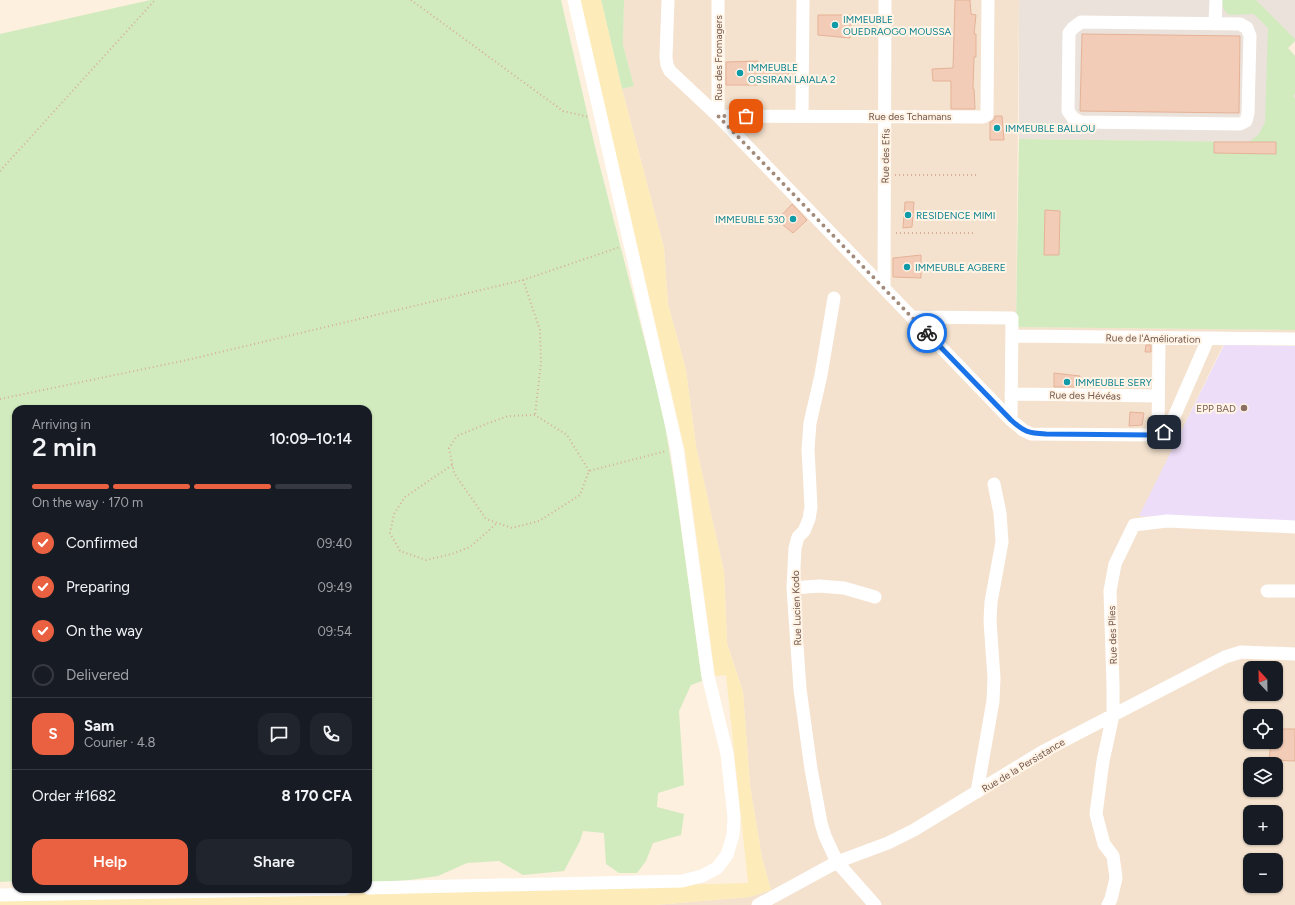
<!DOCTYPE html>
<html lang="en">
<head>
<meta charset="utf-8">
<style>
	body { margin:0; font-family:Figtree,sans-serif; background:#20242c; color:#f1f3f6; height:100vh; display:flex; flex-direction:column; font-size:15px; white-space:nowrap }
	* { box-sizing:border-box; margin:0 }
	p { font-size:13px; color:#9ea1a6 }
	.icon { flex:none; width:22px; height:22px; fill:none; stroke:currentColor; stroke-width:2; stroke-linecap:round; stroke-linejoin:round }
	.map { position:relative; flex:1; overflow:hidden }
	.sheet { position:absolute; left:12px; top:405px; width:360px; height:488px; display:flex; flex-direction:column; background:#171b24; border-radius:12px; box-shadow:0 1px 3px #0004 }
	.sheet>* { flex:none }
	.needle { width:26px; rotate:338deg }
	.fabs { position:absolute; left:1243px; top:661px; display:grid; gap:8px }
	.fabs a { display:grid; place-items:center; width:40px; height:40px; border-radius:8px; background:#171b24; box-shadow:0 1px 3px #0004; font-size:20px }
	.pin { position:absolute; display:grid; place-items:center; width:34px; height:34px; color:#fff; margin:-17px; border-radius:8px; box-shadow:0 2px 6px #0006 }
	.courier { position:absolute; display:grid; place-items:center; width:40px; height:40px; margin:-20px; border:3px solid #1a73e8; border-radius:50%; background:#fff; color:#222; box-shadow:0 1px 5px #0007 }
	.overview em { font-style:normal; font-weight:600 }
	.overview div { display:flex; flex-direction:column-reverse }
	.overview { display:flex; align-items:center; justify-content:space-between; height:68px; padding:0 20px }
	h1 { font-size:26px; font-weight:600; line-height:30px }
	.bar { display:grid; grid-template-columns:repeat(4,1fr); gap:6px 4px; align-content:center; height:48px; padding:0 20px }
	.bar i { height:5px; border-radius:3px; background:#363941 }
	.bar .on { background:#ea6141 }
	.bar p { grid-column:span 4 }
	.line { display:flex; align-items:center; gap:10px; padding:0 20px; border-top:1px solid #363941 }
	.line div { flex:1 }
	.round { display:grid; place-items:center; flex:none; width:42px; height:42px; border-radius:12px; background:#20242c }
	ol { padding:0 20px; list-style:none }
	li { display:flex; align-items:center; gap:12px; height:44px }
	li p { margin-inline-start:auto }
	li .icon { padding:4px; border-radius:50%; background:#ea6141; color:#fff; stroke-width:4 }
	li:last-child { color:#9ea1a6 }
	li i { width:22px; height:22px; border:2px solid #363941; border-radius:50% }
	.button { display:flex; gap:8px; margin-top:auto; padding:8px 20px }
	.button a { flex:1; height:46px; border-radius:12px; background:#ea6141; color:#fff; font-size:16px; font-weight:600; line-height:46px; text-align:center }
	.button a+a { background:#20242c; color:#f1f3f6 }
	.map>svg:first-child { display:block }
	.residential { fill:#f4e2ce; fill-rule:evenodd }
	.industrial { fill:#ebe2db }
	.education { fill:#edddf8 }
	.green { fill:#d1eabe }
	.sand { fill:#fdecb9 }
	.building { fill:#f3ccb7; stroke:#e5b297 }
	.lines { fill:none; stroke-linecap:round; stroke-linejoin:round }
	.path { stroke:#d7b09a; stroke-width:2; stroke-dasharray:1 3; stroke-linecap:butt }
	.minor { stroke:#fff; stroke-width:13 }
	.done { stroke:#a38b7c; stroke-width:4; stroke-dasharray:0 7.2 }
	.route { stroke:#1a73e8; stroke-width:5 }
	.culture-dot { fill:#0f9aa8; stroke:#fff4e6; stroke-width:1.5 }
	.education-dot { fill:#8d6e63; stroke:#fff4e6; stroke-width:1.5 }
	.labels { text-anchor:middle; stroke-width:4; stroke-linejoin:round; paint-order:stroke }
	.culture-label { font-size:10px; fill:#0d838f; stroke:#fff4e6; text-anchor:start }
	.street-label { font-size:10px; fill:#735547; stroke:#fff4e6 }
	.education-label { font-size:10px; fill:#785e54; stroke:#fff4e6; text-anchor:end }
</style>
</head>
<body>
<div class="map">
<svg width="1295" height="905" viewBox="0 0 1295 905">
	<rect width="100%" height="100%" fill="#fdf0df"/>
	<!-- residential -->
	<path class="residential" d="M 624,0 L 1019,0 L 1016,327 L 1295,330 L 1295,346 L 1223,345 L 1140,516 L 1295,523 L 1295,905 L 655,905 L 749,897 L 771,890 L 762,858 L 750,786 L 743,692 L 727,643 L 724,572 L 696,446 L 686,370 L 668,304 L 664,248 L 622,89 L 634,86 L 623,45 ZM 1250,668 L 1276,668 L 1276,694 L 1250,694 ZM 1250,716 L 1276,716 L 1276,742 L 1250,742 ZM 1250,764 L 1276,764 L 1276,790 L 1250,790 ZM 1250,812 L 1276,812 L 1276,838 L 1250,838 ZM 1250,860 L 1276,860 L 1276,886 L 1250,886 Z"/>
	<!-- industrial -->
	<path class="industrial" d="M 1019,0 L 1295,0 L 1295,41 L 1288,48 L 1295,56 L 1295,143 L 1019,139 Z"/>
	<!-- education -->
	<path class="education" d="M 1224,345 L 1295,346 L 1295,523 L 1139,516 Z"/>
	<!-- green -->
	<path class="green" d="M 150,0 L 561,0 L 596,151 L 662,408 L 676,492 L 702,681 L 691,685 L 679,711 L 684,785 L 658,793 L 657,807 L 684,814 L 681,835 L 653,843 L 646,861 L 637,873 L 619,873 L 606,864 L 604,833 L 583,831 L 580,841 L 564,871 L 523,875 L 499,861 L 467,863 L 438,876 L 410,880 L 370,883 L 368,882 L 368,409 L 16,409 L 16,881 L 0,882 L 0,34 Z
		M 601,0 L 624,0 L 623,45 L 634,86 L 622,89 Z
		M 1221,0 L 1256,0 L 1295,39 L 1295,41 L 1288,48 L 1295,56 L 1295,94 L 1293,96 L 1295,98 L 1295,330 L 1016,327 L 1019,139 L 1249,142 L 1259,134 L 1265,122 L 1268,28 L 1254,14 L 1229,15 L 1224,10 Z"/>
	<!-- sand -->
	<path class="sand" d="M 580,0 L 601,0 L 622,89 L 664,248 L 668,304 L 686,370 L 696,446 L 724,572 L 727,643 L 743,692 L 750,786 L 762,858 L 771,890 L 750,897 L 655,905 L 0,905 L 0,901 L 262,896 L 748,883 L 726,675 L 715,676 L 685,451 Z"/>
	<!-- building -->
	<path class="building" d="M 955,0 L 970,0 L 971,14 L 976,15 L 974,34 L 976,34 L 976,57 L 974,57 L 973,89 L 974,89 L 975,109 L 951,109 L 951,81 L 933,81 L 932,69 L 953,68 Z
		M 818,15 L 852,15 L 850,38 L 818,35 Z
		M 1082,34 L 1240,36 L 1239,113 L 1080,111 Z
		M 758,61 L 758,63 L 789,64 L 788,83 L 758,82 L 758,85 L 726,85 L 726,62 Z
		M 995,116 L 1002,116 L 1004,140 L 990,140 L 990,122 L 994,120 Z
		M 1214,142 L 1276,142 L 1276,154 L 1214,153 Z
		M 905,202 L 914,202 L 912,227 L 903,228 Z
		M 792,204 L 807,220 L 793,233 L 777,220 Z
		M 1045,210 L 1060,211 L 1059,255 L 1044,255 Z
		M 921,255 L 921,278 L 893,277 L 893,258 Z
		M 1146,345 L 1151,345 L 1151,352 L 1145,352 Z
		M 1054,373 L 1080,376 L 1079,387 L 1054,387 Z
		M 1130,412 L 1144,413 L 1142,425 L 1129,426 Z
		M 1276,729 L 1295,729 L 1295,761 L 1269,760 L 1271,742 L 1276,742 Z"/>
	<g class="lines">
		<!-- path -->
		<path class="path" d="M 411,0 L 563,111 L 589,117
			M 0,171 L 155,0
			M 895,175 L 976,175
			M 896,233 L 976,233
			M 523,280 L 540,330 L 541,362 L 535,415
			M 0,399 L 187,360 L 523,280 L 620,247
			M 452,465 L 405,497 L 394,514 L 390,533 L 400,551 L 426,560 L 452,554 L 470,547 L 497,523
			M 589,471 L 567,435 L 535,415 L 508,416 L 481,426 L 457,436 L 449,448 L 454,473 L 486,519 L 512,528 L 539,521 L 580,495 L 589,471 L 666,451"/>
		<!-- minor -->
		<path class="minor" d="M 668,0 L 666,57 L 667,65 L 670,71 L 718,116 L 1011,420 L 1023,430 L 1031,434 L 1152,435 L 1164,432 L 1170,426 L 1208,339
			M 718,0 L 718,116 L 983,117 L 987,115 L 987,112 L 988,0
			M 1081,22 L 1240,24 L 1247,28 L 1250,36 L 1248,113 L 1246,121 L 1240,124 L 1080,122 L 1073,118 L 1068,111 L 1069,33 L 1073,28 Z
			M 1215,24 L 1216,0
			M 802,116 L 803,0
			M 884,288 L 885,0
			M 834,298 L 821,375 L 810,423 L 808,449 L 811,507 L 809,519 L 804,531 L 798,537 L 795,548 L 793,588 L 800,689 L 811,769 L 821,823 L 825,836 L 837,862 L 875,905
			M 913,317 L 1012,318 L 1011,420
			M 1012,336 L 1295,339
			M 1011,394 L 1158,396
			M 1158,434 L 1159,338
			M 793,588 L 819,586 L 844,588 L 875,597
			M 1267,591 L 1295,591
			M 977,792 L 993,701 L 994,678 L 990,621 L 991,602 L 1002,542 L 1000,513 L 994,484
			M 368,888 L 682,881 L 702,876 L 717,868 L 727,855 L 733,835 L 734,817 L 727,754 L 708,676 L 677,449 L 574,0
			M 0,895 L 345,889
			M 758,905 L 837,862 L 888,843 L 914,830 L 1042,752 L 1225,657 L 1241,652 L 1295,654
			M 1108,905 L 1111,899 L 1116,878 L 1113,856 L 1104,844 L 1096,814 L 1103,761 L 1113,715 L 1113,685 L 1110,591 L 1115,564 L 1134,525 L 1167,521 L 1295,527"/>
	</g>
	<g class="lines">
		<!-- done -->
		<path class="done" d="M 746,116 L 718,116 L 927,333"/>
		<!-- route -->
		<path class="route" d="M 927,333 L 1011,420 C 1024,432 1028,433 1046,434 L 1152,435 L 1164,432"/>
	</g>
	<!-- markers -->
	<g class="culture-dot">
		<circle cx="835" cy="25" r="4"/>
		<circle cx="740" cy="73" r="4"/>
		<circle cx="997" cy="128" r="4"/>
		<circle cx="908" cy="215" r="4"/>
		<circle cx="793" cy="219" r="4"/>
		<circle cx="907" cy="267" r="4"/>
		<circle cx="1067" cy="382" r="4"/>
	</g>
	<circle class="education-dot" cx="1244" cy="408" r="4"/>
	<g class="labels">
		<!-- culture labels -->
		<g class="culture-label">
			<text x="843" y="23">IMMEUBLE<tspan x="843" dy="12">OUEDRAOGO MOUSSA</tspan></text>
			<text x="748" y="71">IMMEUBLE<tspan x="748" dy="12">OSSIRAN LAIALA 2</tspan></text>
			<text x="1005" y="132">IMMEUBLE BALLOU</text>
			<text x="916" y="219">RESIDENCE MIMI</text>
			<text x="785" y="223" text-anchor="end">IMMEUBLE 530</text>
			<text x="915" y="271">IMMEUBLE AGBERE</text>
			<text x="1075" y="386">IMMEUBLE SERY</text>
		</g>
		<!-- street labels -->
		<g class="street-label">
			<text transform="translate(718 58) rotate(-90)" y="4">Rue des Fromagers</text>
			<text x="910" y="120">Rue des Tchamans</text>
			<text transform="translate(885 156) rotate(-89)" y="4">Rue des Efis</text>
			<text transform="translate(1153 338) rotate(1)" y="4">Rue de l'Amélioration</text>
			<text transform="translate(1085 395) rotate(1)" y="4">Rue des Hévéas</text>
			<text transform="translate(796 608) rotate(-92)" y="4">Rue Lucien Kodo</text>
			<text transform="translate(1112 635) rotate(-92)" y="4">Rue des Plies</text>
			<text transform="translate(1023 765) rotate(-31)" y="4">Rue de la Persistance</text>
		</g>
		<!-- education labels -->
		<g class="education-label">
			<text x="1236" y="412">EPP BAD</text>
		</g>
	</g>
</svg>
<div class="fabs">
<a><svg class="needle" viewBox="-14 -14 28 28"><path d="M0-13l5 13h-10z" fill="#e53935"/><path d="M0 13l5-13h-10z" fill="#9ea1a6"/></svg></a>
<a><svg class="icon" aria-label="locate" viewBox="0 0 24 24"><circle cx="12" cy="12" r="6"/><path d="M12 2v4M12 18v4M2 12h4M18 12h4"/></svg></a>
<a><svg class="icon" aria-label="layers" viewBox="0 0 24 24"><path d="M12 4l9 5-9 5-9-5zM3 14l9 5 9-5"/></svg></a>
<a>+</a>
<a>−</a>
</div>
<div class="pin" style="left:746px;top:116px;background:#ea580c"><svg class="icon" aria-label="bag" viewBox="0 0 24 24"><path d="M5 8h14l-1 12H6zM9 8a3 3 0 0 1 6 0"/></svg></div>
<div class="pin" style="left:1164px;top:432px;background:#1f2937"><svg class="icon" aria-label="home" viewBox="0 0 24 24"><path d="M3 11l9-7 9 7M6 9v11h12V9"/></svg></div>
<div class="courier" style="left:927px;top:333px"><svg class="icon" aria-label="bike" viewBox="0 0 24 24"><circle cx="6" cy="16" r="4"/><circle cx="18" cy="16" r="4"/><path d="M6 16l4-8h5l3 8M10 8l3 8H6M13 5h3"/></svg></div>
<section class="sheet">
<div class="overview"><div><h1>2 min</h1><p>Arriving in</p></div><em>10:09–10:14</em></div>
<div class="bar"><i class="on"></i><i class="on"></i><i class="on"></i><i></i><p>On the way · 170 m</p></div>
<ol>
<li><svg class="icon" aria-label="check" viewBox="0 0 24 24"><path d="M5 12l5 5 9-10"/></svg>Confirmed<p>09:40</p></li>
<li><svg class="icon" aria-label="check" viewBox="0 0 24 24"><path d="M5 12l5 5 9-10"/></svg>Preparing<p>09:49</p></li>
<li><svg class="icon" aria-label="check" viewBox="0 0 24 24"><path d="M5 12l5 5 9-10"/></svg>On the way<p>09:54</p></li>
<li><i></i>Delivered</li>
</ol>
<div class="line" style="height:72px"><b class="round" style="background:#ea6141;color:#fff">S</b><div><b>Sam</b><p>Courier · 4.8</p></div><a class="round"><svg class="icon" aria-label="chat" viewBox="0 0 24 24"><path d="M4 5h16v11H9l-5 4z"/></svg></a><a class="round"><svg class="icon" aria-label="phone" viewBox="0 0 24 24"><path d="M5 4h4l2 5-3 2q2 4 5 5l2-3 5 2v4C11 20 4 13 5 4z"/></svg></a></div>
<div class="line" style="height:52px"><div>Order #1682</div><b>8 170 CFA</b></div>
<div class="button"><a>Help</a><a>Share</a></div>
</section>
</div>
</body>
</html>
